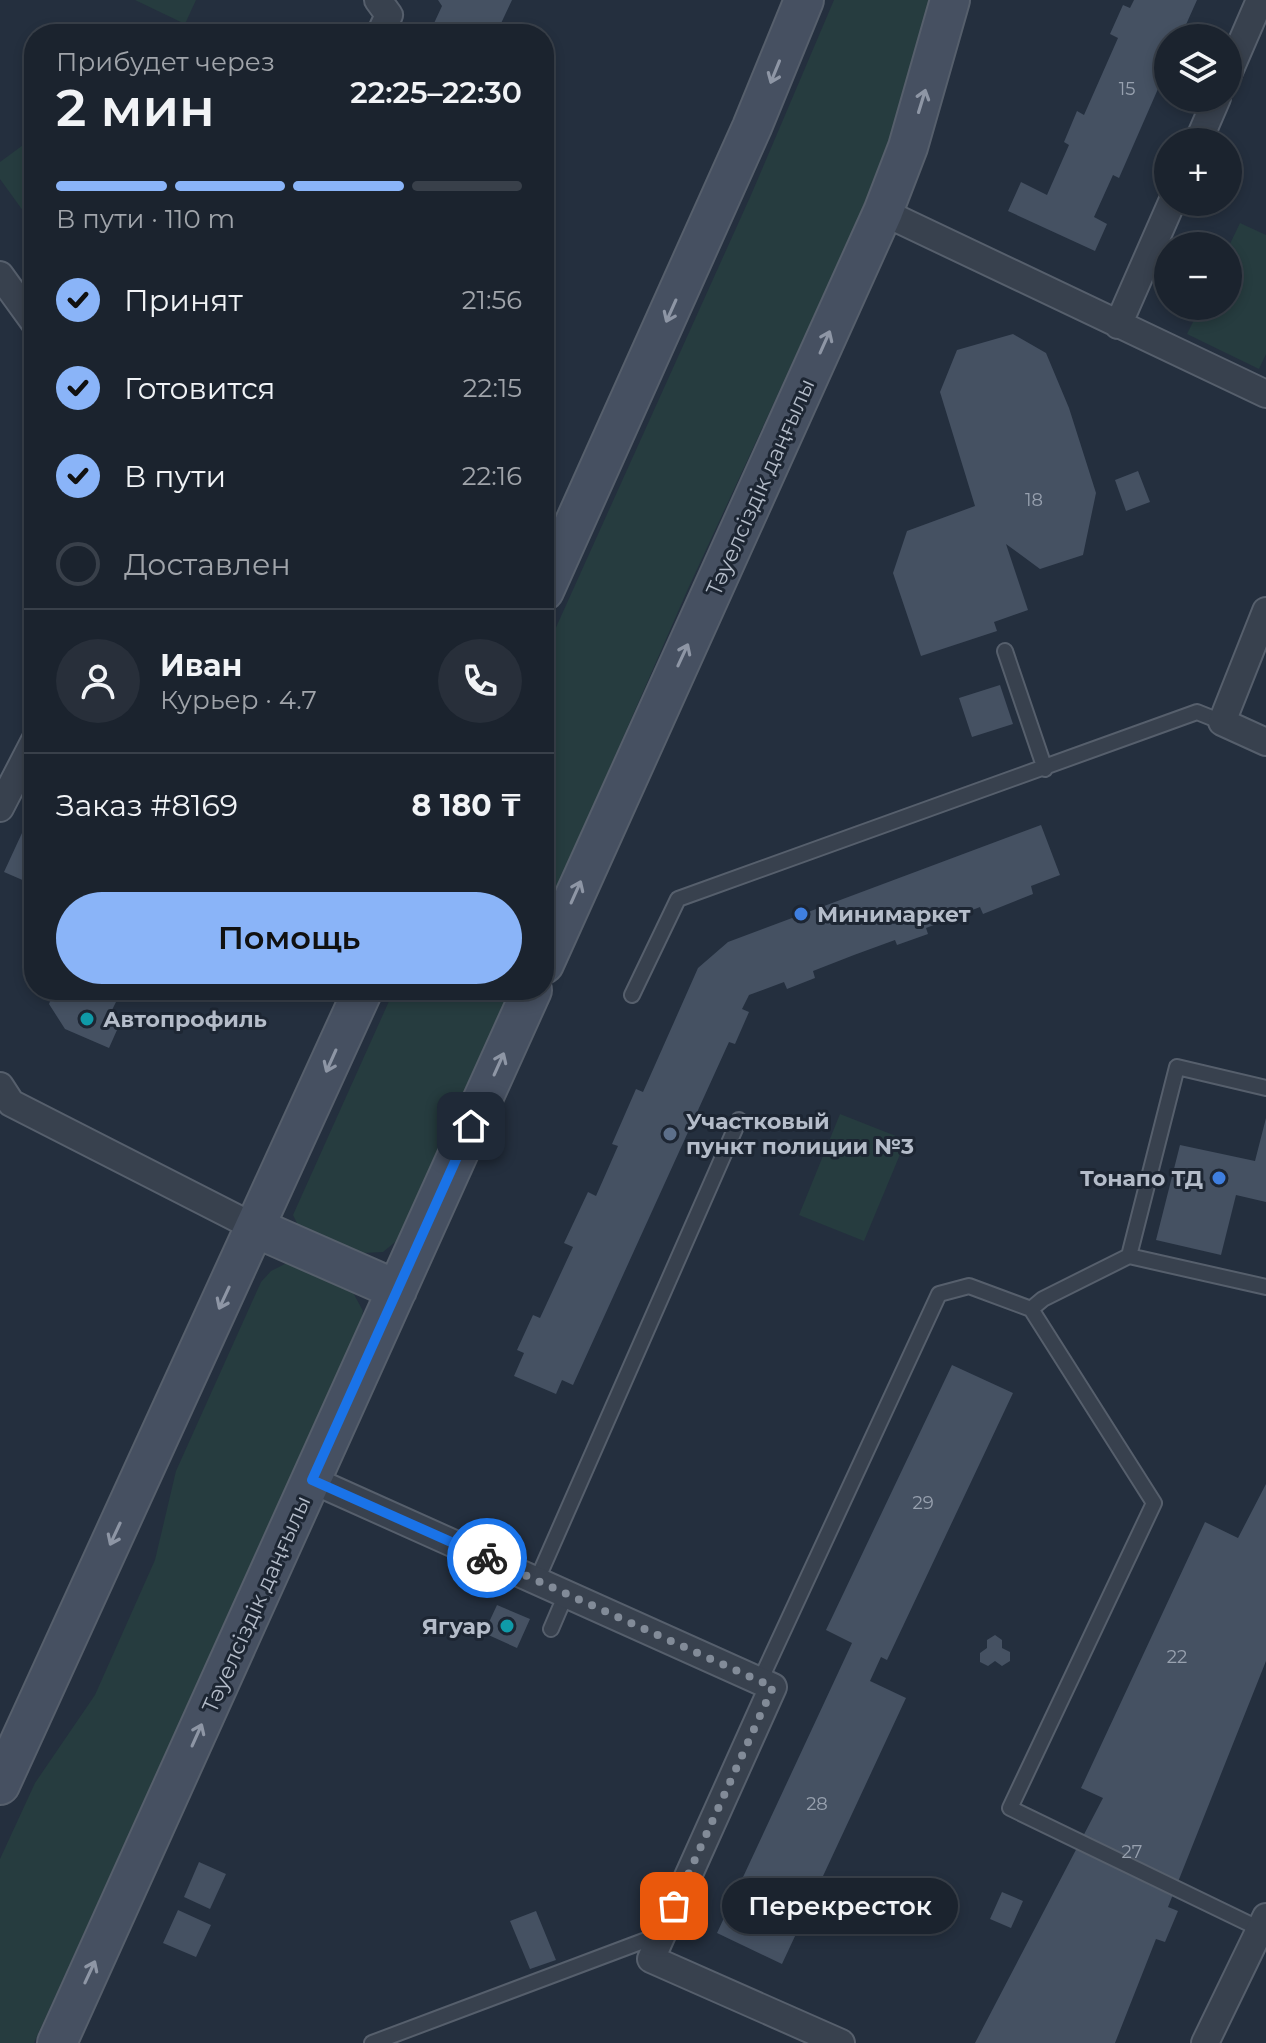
<!DOCTYPE html>
<html lang="ru">
<head>
<meta charset="utf-8">
<style>
	body { margin:0; font-family:Montserrat,sans-serif; background:#282f3a; color:#f1f3f6; height:100vh; display:flex; flex-direction:column; font-size:30px; white-space:nowrap }
	* { box-sizing:border-box; margin:0 }
	p { font-size:26px; color:#a0a4aa }
	.icon { flex:none; width:44px; height:44px; fill:none; stroke:currentColor; stroke-width:2; stroke-linecap:round; stroke-linejoin:round }
	.map { position:relative; flex:1; overflow:hidden }
	.panel { position:absolute; left:24px; top:24px; width:530px; height:976px; display:flex; flex-direction:column; background:#1b232e; border-radius:32px; box-shadow:0 4px 12px #0003,0 0 0 2px #39404a }
	.panel>* { flex:none }
	.controls { position:absolute; left:1154px; top:24px; display:grid; gap:16px }
	.controls a { display:grid; place-items:center; width:88px; height:88px; border-radius:50%; background:#1b232e; box-shadow:0 4px 12px #0003,0 0 0 2px #39404a; font-size:40px }
	.pin { position:absolute; display:grid; place-items:center; width:68px; height:68px; color:#fff; margin:-34px; border-radius:16px; box-shadow:0 4px 12px #0006 }
	.courier { position:absolute; display:grid; place-items:center; width:80px; height:80px; margin:-40px; border:6px solid #1a73e8; border-radius:50%; background:#fff; color:#222; box-shadow:0 2px 10px #0007 }
	.bubble { position:absolute; height:56px; border-radius:28px; background:#1b232e; box-shadow:0 4px 12px #0003,0 0 0 2px #39404a; font-size:26px; font-weight:600; line-height:56px; text-align:center }
	.overview em { font-style:normal; font-weight:600 }
	.overview div { display:flex; flex-direction:column-reverse }
	.overview { display:flex; align-items:center; justify-content:space-between; height:136px; padding:0 32px }
	h1 { font-size:52px; font-weight:600; line-height:60px }
	.bar { display:grid; grid-template-columns:repeat(4,1fr); gap:12px 8px; align-content:center; height:96px; padding:0 32px }
	.bar i { height:10px; border-radius:6px; background:#39404a }
	.bar .active { background:#8ab4f8 }
	.bar p { grid-column:span 4 }
	.line { display:flex; align-items:center; gap:20px; padding:0 32px; border-top:2px solid #39404a }
	.line div { flex:1 }
	.round { display:grid; place-items:center; flex:none; width:84px; height:84px; border-radius:42px; background:#282f3a }
	ol { padding:0 32px; list-style:none }
	li { display:flex; align-items:center; gap:24px; height:88px }
	li p { margin-inline-start:auto }
	li .icon { padding:8px; border-radius:50%; background:#8ab4f8; color:#111; stroke-width:4 }
	li:last-child { color:#a0a4aa }
	li i { width:44px; height:44px; border:4px solid #39404a; border-radius:50% }
	.cta { display:flex; gap:16px; margin-top:auto; padding:16px 32px }
	.cta a { flex:1; height:92px; border-radius:48px; background:#8ab4f8; color:#111; font-size:32px; font-weight:600; line-height:92px; text-align:center }
	.map>svg:first-child { display:block }
	.green { fill:#263c3f }
	.building { fill:#455162 }
	.lines { fill:none; stroke-linecap:round; stroke-linejoin:round }
	.lane-casing { stroke:#565f6c; stroke-width:18 }
	.street-casing { stroke:#565f6c; stroke-width:30 }
	.secondary-casing { stroke:#565f6c; stroke-width:42 }
	.lane { stroke:#38414e; stroke-width:14 }
	.street { stroke:#38414e; stroke-width:26 }
	.secondary { stroke:#465061; stroke-width:38 }
	.oneway { stroke:#8e96a5 }
	.done { stroke:#828b98; stroke-width:8; stroke-dasharray:0 14.4 }
	.route { stroke:#1a73e8; stroke-width:10 }
	.shop-dot { fill:#3f7fe0; stroke:#1d2633; stroke-width:3 }
	.culture-dot { fill:#0f9aa8; stroke:#1d2633; stroke-width:3 }
	.service-dot { fill:#5c6f8a; stroke:#1d2633; stroke-width:3 }
	.labels { text-anchor:middle; stroke-width:6; stroke-linejoin:round; paint-order:stroke }
	.number-label { font-size:18px; fill:#98a1af }
	.street-label { font-size:22px; fill:#b4bcc9; stroke:#1d2633 }
	.poi-label { font-size:22px; font-weight:bold; fill:#b4bcc9; stroke:#1d2633; text-anchor:start }
</style>
</head>
<body>
<div class="map">
<svg width="1266" height="2043" viewBox="0 0 1266 2043">
	<rect width="100%" height="100%" fill="#242f3e"/>
	<!-- green -->
	<path class="green" d="M 135,0 L 196,0 L 185,24 Z
		M 834,0 L 932,0 L 907,92 L 868,199 L 687,591 L 544,919 L 544,654 L 751,195 Z
		M 34,137 L 34,226 L 0,179 L 0,162 Z
		M 1240,223 L 1266,235 L 1266,354 L 1259,369 L 1187,334 L 1201,306 L 1228,306 L 1228,248 Z
		M 394,990 L 513,990 L 405,1234 L 383,1252 L 363,1253 L 300,1229 L 293,1215 Z
		M 840,1114 L 906,1140 L 864,1241 L 799,1215 Z
		M 289,1262 L 349,1285 L 363,1311 L 361,1322 L 34,2043 L 0,2043 L 0,1859 L 35,1783 L 95,1695 L 155,1560 L 176,1471 L 261,1282 L 271,1271 Z"/>
	<!-- building -->
	<path class="building" d="M 438,0 L 512,0 L 496,34 L 429,34 L 442,6 Z
		M 1134,0 L 1197,0 L 1180,38 L 1168,38 L 1168,66 L 1119,178 L 1113,175 L 1094,217 L 1107,224 L 1095,251 L 1008,211 L 1021,182 L 1047,195 L 1069,145 L 1064,142 L 1077,111 L 1084,115 L 1118,38 L 1110,34 L 1123,5 L 1130,8 Z
		M 1013,334 L 1046,353 L 1069,408 L 1096,493 L 1083,555 L 1040,569 L 1006,544 L 1028,610 L 994,622 L 997,631 L 921,656 L 893,573 L 907,531 L 975,506 L 940,392 L 957,350 Z
		M 1138,471 L 1150,502 L 1126,511 L 1115,480 Z
		M 1000,685 L 1013,724 L 972,737 L 959,698 Z
		M 34,807 L 34,885 L 4,872 Z
		M 1041,825 L 1060,875 L 1031,886 L 1033,894 L 983,914 L 980,907 L 926,928 L 928,934 L 897,945 L 895,940 L 854,955 L 813,971 L 815,978 L 787,989 L 784,982 L 749,995 L 742,1009 L 749,1012 L 735,1044 L 729,1042 L 573,1385 L 562,1380 L 556,1394 L 514,1376 L 524,1353 L 517,1350 L 533,1315 L 540,1318 L 573,1247 L 564,1243 L 588,1192 L 596,1196 L 618,1146 L 612,1144 L 636,1089 L 643,1092 L 698,968 L 728,942 Z
		M 55,990 L 122,990 L 109,1016 L 121,1021 L 109,1048 L 65,1029 L 49,1004 Z
		M 1266,1118 L 1266,1202 L 1236,1195 L 1221,1255 L 1156,1240 L 1180,1145 L 1255,1161 Z
		M 952,1365 L 1013,1393 L 887,1660 L 881,1657 L 870,1681 L 906,1698 L 782,1964 L 717,1933 L 852,1643 L 826,1630 Z
		M 1266,1484 L 1266,1661 L 1168,1907 L 1178,1911 L 1165,1942 L 1156,1939 L 1115,2043 L 975,2043 L 1103,1798 L 1081,1788 L 1205,1522 L 1238,1538 Z
		M 497,1605 L 530,1619 L 517,1648 L 484,1633 Z
		M 995,1635 L 1002,1640 L 1002,1648 L 1010,1652 L 1010,1661 L 1002,1666 L 995,1661 L 988,1666 L 980,1662 L 980,1653 L 987,1648 L 987,1640 Z
		M 199,1862 L 226,1874 L 210,1909 L 184,1897 Z
		M 1002,1892 L 1023,1901 L 1011,1928 L 990,1919 Z
		M 178,1910 L 211,1925 L 196,1957 L 163,1943 Z
		M 536,1911 L 556,1960 L 530,1969 L 510,1921 Z"/>
	<g class="lines">
		<defs>
			<path id="lane" d="M 1005,651 L 1045,769
				M 632,995 L 678,899 L 1197,712 L 1222,722
				M 1129,1256 L 1177,1067 L 1266,1088
				M 1031,1309 L 1043,1299 L 1129,1256 L 1266,1287
				M 537,1580 L 739,1120
				M 551,1629 L 566,1594
				M 760,1681 L 939,1294 L 969,1286 L 1031,1309 L 1154,1503 L 1010,1808 L 1260,1929
				M 372,2043 L 662,1934"/>
			<path id="street" d="M 378,0 L 389,15 L 380,34
				M 1228,74 L 1260,0
				M 1198,142 L 1217,98
				M 883,212 L 1266,394
				M 0,275 L 34,322
				M 1118,325 L 1172,202
				M 1266,611 L 1222,722 L 1266,742
				M 0,808 L 34,742
				M 0,1086 L 11,1103 L 256,1228
				M 312,1480 L 773,1687 L 651,1959 L 841,2043
				M 1205,2043 L 1266,1917"/>
			<path id="secondary" d="M 544,591 L 752,127 L 804,0
				M 544,964 L 883,212 L 908,147 L 950,0
				M 256,1228 L 397,1290
				M 0,1785 L 363,990
				M 57,2043 L 532,990"/>
		</defs>
		<!-- lane casing -->
		<use href="#lane" class="lane-casing"/>
		<!-- street casing -->
		<use href="#street" class="street-casing"/>
		<!-- secondary casing -->
		<use href="#secondary" class="secondary-casing"/>
		<!-- lane -->
		<use href="#lane" class="lane"/>
		<!-- street -->
		<use href="#street" class="street"/>
		<!-- secondary -->
		<use href="#secondary" class="secondary"/>
	</g>
	<!-- one-way arrows -->
	<defs><path id="oneway-shaft" d="M-6 0H5M1.5-3L5.5 0L1.5 3" fill="none" stroke-width="1.6" stroke-linecap="round" stroke-linejoin="round" transform="scale(2)"/></defs>
	<g class="oneway">
		<use href="#oneway-shaft" transform="translate(775 72) rotate(112)"/>
		<use href="#oneway-shaft" transform="translate(922 101) rotate(-73)"/>
		<use href="#oneway-shaft" transform="translate(671 311) rotate(114)"/>
		<use href="#oneway-shaft" transform="translate(825 342) rotate(-66)"/>
		<use href="#oneway-shaft" transform="translate(683 655) rotate(-65)"/>
		<use href="#oneway-shaft" transform="translate(576 892) rotate(-66)"/>
		<use href="#oneway-shaft" transform="translate(331 1061) rotate(114)"/>
		<use href="#oneway-shaft" transform="translate(499 1064) rotate(-66)"/>
		<use href="#oneway-shaft" transform="translate(224 1298) rotate(115)"/>
		<use href="#oneway-shaft" transform="translate(115 1534) rotate(115)"/>
		<use href="#oneway-shaft" transform="translate(197 1735) rotate(-66)"/>
		<use href="#oneway-shaft" transform="translate(90 1972) rotate(-65)"/>
	</g>
	<g class="lines">
		<!-- done -->
		<path class="done" d="M 487,1558 L 773,1687 L 674,1906"/>
		<!-- route -->
		<path class="route" d="M 471,1126 L 312,1480 L 487,1558"/>
	</g>
	<!-- markers -->
	<g class="shop-dot">
		<circle cx="801" cy="914" r="8"/>
		<circle cx="1219" cy="1178" r="8"/>
	</g>
	<g class="culture-dot">
		<circle cx="87" cy="1019" r="8"/>
		<circle cx="507" cy="1626" r="8"/>
	</g>
	<circle class="service-dot" cx="670" cy="1134" r="8"/>
	<g class="labels">
		<!-- number labels -->
		<g class="number-label">
			<text x="1127" y="95">15</text>
			<text x="1034" y="506">18</text>
			<text x="923" y="1509">29</text>
			<text x="1177" y="1663">22</text>
			<text x="817" y="1810">28</text>
			<text x="1132" y="1858">27</text>
		</g>
		<!-- street labels -->
		<g class="street-label">
			<text transform="translate(760 487) rotate(-66)" y="8">Тәуелсіздік даңғылы</text>
			<text transform="translate(256 1604) rotate(-66)" y="8">Тәуелсіздік даңғылы</text>
		</g>
		<!-- poi labels -->
		<g class="poi-label">
			<text x="817" y="922">Минимаркет</text>
			<text x="103" y="1027">Автопрофиль</text>
			<text x="686" y="1129">Участковый<tspan x="686" dy="25">пункт полиции №3</tspan></text>
			<text x="1203" y="1186" text-anchor="end">Тонапо ТД</text>
			<text x="491" y="1634" text-anchor="end">Ягуар</text>
		</g>
	</g>
</svg>
<div class="controls">
<a><svg class="icon" aria-label="layers" viewBox="0 0 24 24"><path d="M12 4l9 5-9 5-9-5zM3 14l9 5 9-5"/></svg></a>
<a>+</a>
<a>−</a>
</div>
<div class="pin" style="left:674px;top:1906px;background:#ea580c"><svg class="icon" aria-label="bag" viewBox="0 0 24 24"><path d="M5 8h14l-1 12H6zM9 8a3 3 0 0 1 6 0"/></svg></div>
<div class="pin" style="left:471px;top:1126px;background:#1f2937"><svg class="icon" aria-label="home" viewBox="0 0 24 24"><path d="M3 11l9-7 9 7M6 9v11h12V9"/></svg></div>
<div class="courier" style="left:487px;top:1558px"><svg class="icon" aria-label="bike" viewBox="0 0 24 24"><circle cx="6" cy="16" r="4"/><circle cx="18" cy="16" r="4"/><path d="M6 16l4-8h5l3 8M10 8l3 8H6M13 5h3"/></svg></div>
<div class="bubble" style="left:722px;top:1878px;width:236px">Перекресток</div>
<section class="panel">
<div class="overview"><div><h1>2 мин</h1><p>Прибудет через</p></div><em>22:25–22:30</em></div>
<div class="bar"><i class="active"></i><i class="active"></i><i class="active"></i><i></i><p>В пути · 110 m</p></div>
<ol>
<li><svg class="icon" aria-label="check" viewBox="0 0 24 24"><path d="M5 12l5 5 9-10"/></svg>Принят<p>21:56</p></li>
<li><svg class="icon" aria-label="check" viewBox="0 0 24 24"><path d="M5 12l5 5 9-10"/></svg>Готовится<p>22:15</p></li>
<li><svg class="icon" aria-label="check" viewBox="0 0 24 24"><path d="M5 12l5 5 9-10"/></svg>В пути<p>22:16</p></li>
<li><i></i>Доставлен</li>
</ol>
<div class="line" style="height:144px"><a class="round"><svg class="icon" aria-label="person" viewBox="0 0 24 24"><circle cx="12" cy="8" r="4"/><path d="M4 21q1-7 8-7t8 7"/></svg></a><div><b>Иван</b><p>Курьер · 4.7</p></div><a class="round"><svg class="icon" aria-label="phone" viewBox="0 0 24 24"><path d="M5 4h4l2 5-3 2q2 4 5 5l2-3 5 2v4C11 20 4 13 5 4z"/></svg></a></div>
<div class="line" style="height:104px"><div>Заказ #8169</div><b>8 180 ₸</b></div>
<div class="cta"><a>Помощь</a></div>
</section>
</div>
</body>
</html>
